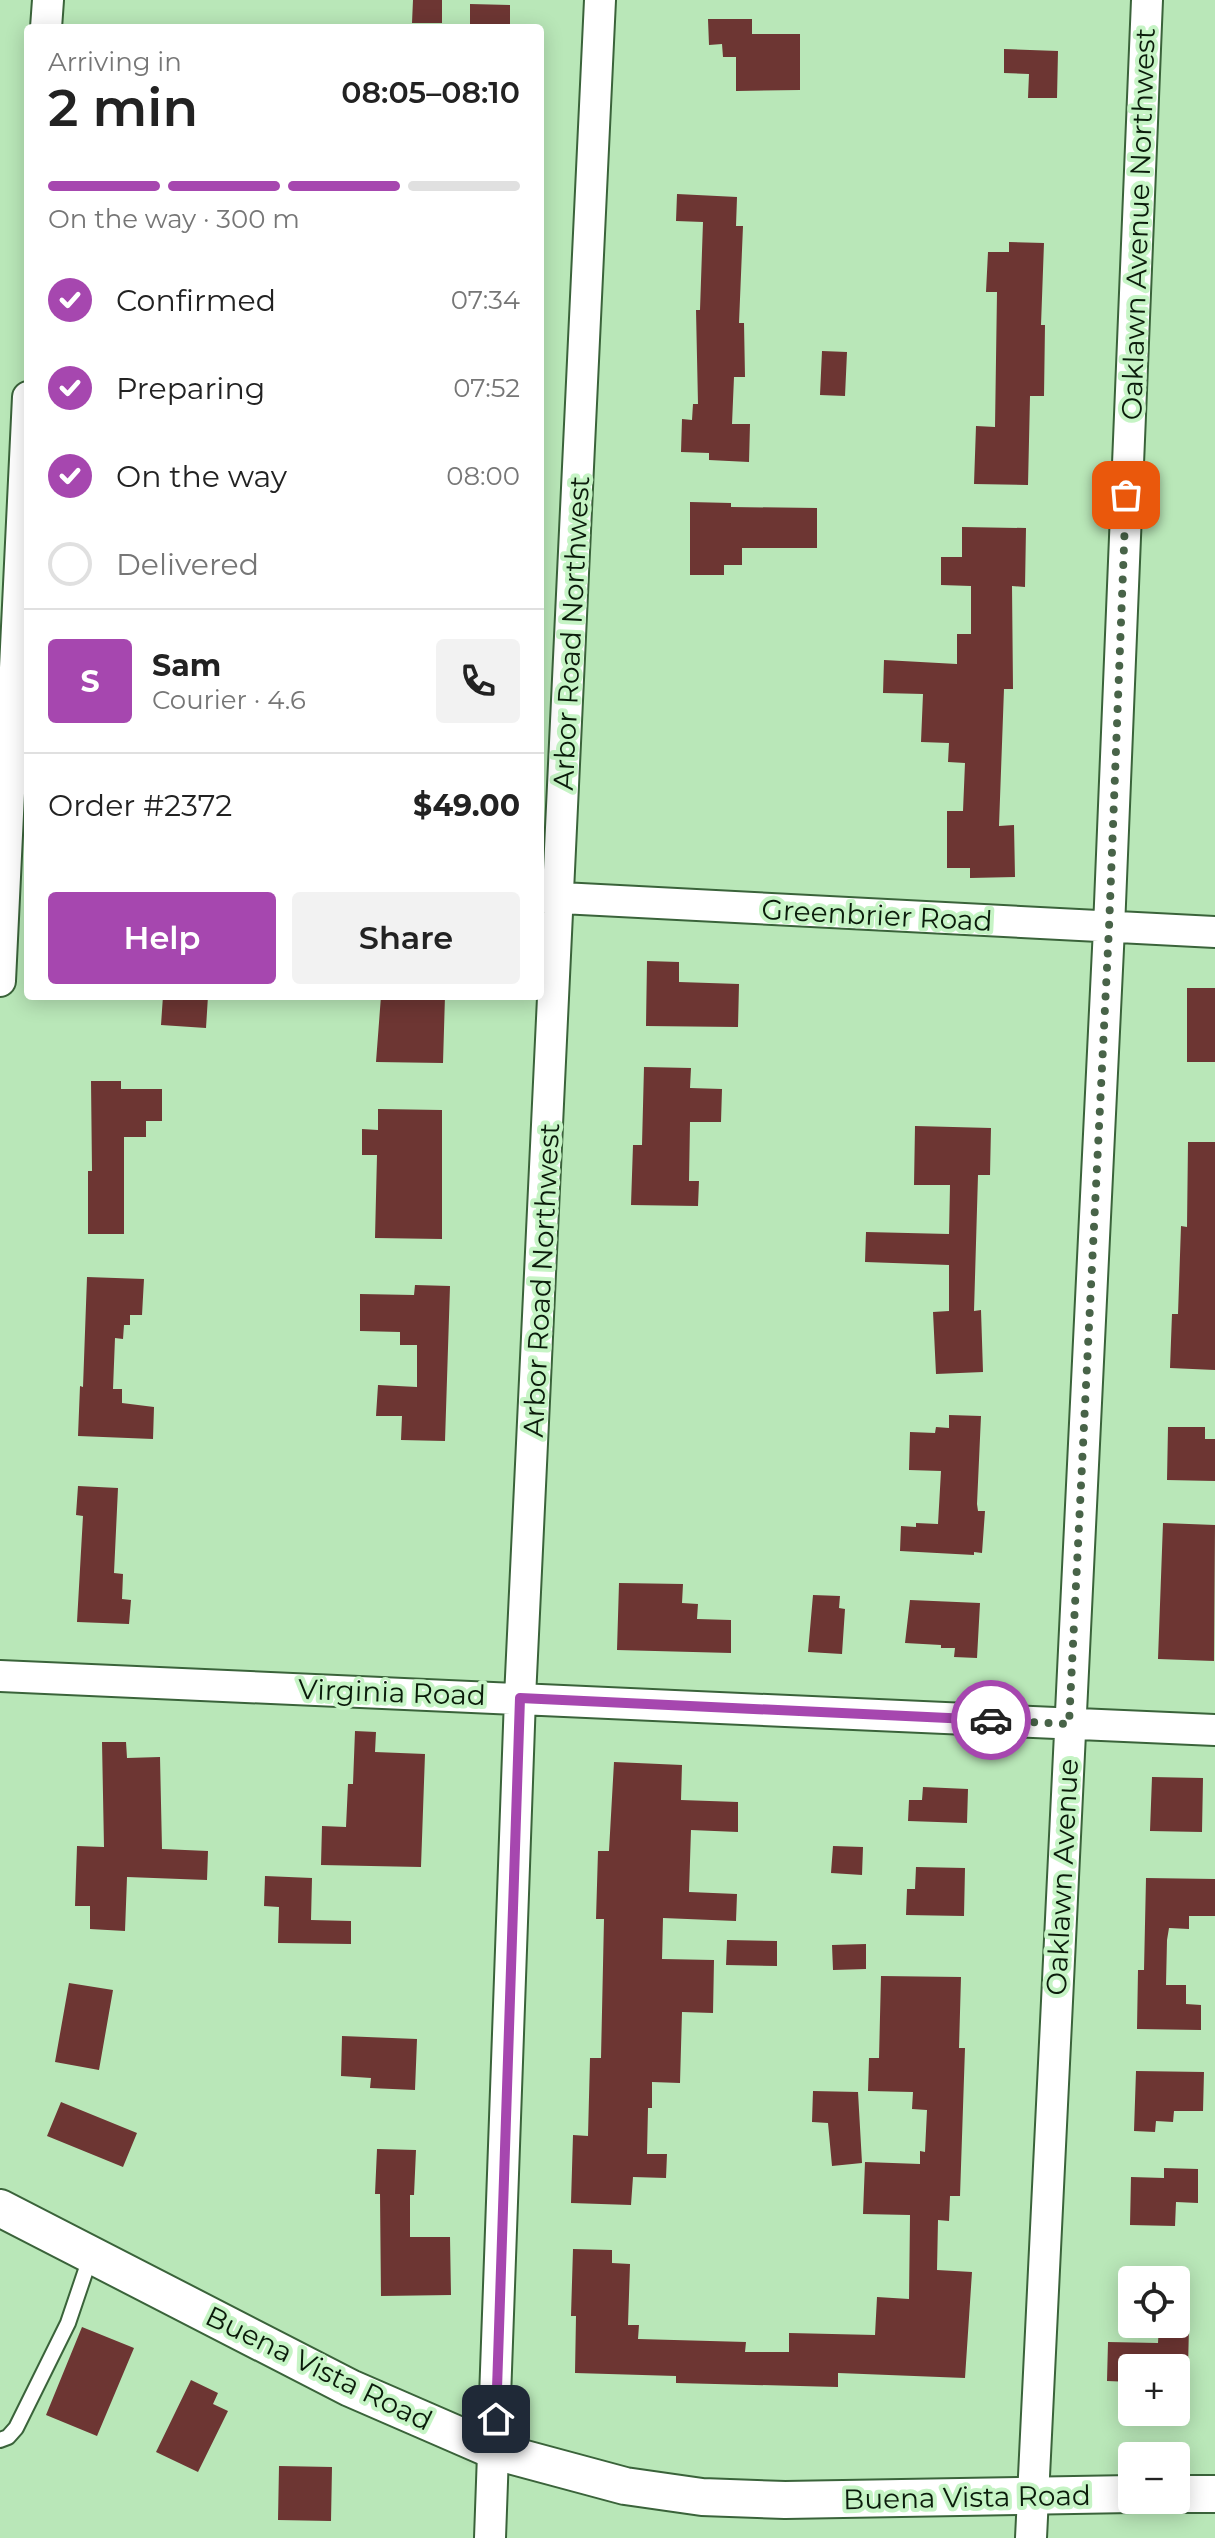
<!DOCTYPE html>
<html lang="en">
<head>
<meta charset="utf-8">
<style>
	body { margin:0; font-family:Montserrat,sans-serif; background:#f2f2f2; color:#222; height:100vh; display:flex; flex-direction:column; font-size:30px; white-space:nowrap }
	* { box-sizing:border-box; margin:0 }
	p { font-size:26px; color:#767676 }
	.icon { flex:none; width:44px; height:44px; fill:none; stroke:currentColor; stroke-width:2; stroke-linecap:round; stroke-linejoin:round }
	.map { position:relative; flex:1; overflow:hidden }
	.side { position:absolute; left:24px; top:24px; width:520px; height:976px; display:flex; flex-direction:column; background:#fff; border-radius:8px; box-shadow:0 4px 20px #0003 }
	.side>* { flex:none }
	.tools { position:absolute; left:1118px; top:2266px; display:grid; gap:16px }
	.tools a { display:grid; place-items:center; width:72px; height:72px; border-radius:8px; background:#fff; box-shadow:0 4px 20px #0003; font-size:40px }
	.pin { position:absolute; display:grid; place-items:center; width:68px; height:68px; color:#fff; margin:-34px; border-radius:16px; box-shadow:0 4px 12px #0006 }
	.courier { position:absolute; display:grid; place-items:center; width:80px; height:80px; margin:-40px; border:6px solid #a647af; border-radius:50%; background:#fff; color:#222; box-shadow:0 2px 10px #0007 }
	.summary em { font-style:normal; font-weight:600 }
	.summary div { display:flex; flex-direction:column-reverse }
	.summary { display:flex; align-items:center; justify-content:space-between; height:136px; padding:0 24px }
	h1 { font-size:52px; font-weight:600; line-height:60px }
	.bar { display:grid; grid-template-columns:repeat(4,1fr); gap:12px 8px; align-content:center; height:96px; padding:0 24px }
	.bar i { height:10px; border-radius:6px; background:#e0e0e0 }
	.bar .current { background:#a647af }
	.bar p { grid-column:span 4 }
	.line { display:flex; align-items:center; gap:20px; padding:0 24px; border-top:2px solid #e0e0e0 }
	.line div { flex:1 }
	.round { display:grid; place-items:center; flex:none; width:84px; height:84px; border-radius:8px; background:#f2f2f2 }
	ol { padding:0 24px; list-style:none }
	li { display:flex; align-items:center; gap:24px; height:88px }
	li p { margin-inline-start:auto }
	li .icon { padding:8px; border-radius:50%; background:#a647af; color:#fff; stroke-width:4 }
	li:last-child { color:#767676 }
	li i { width:44px; height:44px; border:4px solid #e0e0e0; border-radius:50% }
	.action { display:flex; gap:16px; margin-top:auto; padding:16px 24px }
	.action a { flex:1; height:92px; border-radius:8px; background:#a647af; color:#fff; font-size:32px; font-weight:600; line-height:92px; text-align:center }
	.action a+a { background:#f2f2f2; color:#222 }
	.map>svg:first-child { display:block }
	.building { fill:#6d3633 }
	.lines { fill:none; stroke-linecap:round; stroke-linejoin:round }
	.service-casing { stroke:#3a633a; stroke-width:18 }
	.minor-casing { stroke:#3a633a; stroke-width:34 }
	.tertiary-casing { stroke:#3a633a; stroke-width:40 }
	.service { stroke:#fff; stroke-width:14 }
	.minor { stroke:#fff; stroke-width:30 }
	.tertiary { stroke:#fff; stroke-width:36 }
	.done { stroke:#486348; stroke-width:8; stroke-dasharray:0 14.4 }
	.route { stroke:#a647af; stroke-width:10 }
	.labels { text-anchor:middle; stroke-width:8; stroke-linejoin:round; paint-order:stroke }
	.street-label { font-size:28px; fill:#0b1c0b; stroke:#c6f4c5 }
</style>
</head>
<body>
<div class="map">
<svg width="1215" height="2538" viewBox="0 0 1215 2538">
	<rect width="100%" height="100%" fill="#b9e7b8"/>
	<!-- building -->
	<path class="building" d="M 413,0 L 442,0 L 442,23 L 412,23 Z
		M 470,4 L 510,5 L 510,28 L 470,28 Z
		M 708,19 L 752,19 L 752,34 L 800,34 L 800,90 L 736,91 L 736,57 L 723,57 L 722,44 L 709,45 Z
		M 1004,49 L 1058,51 L 1057,98 L 1028,98 L 1029,74 L 1004,73 Z
		M 677,194 L 737,197 L 736,226 L 743,226 L 739,323 L 744,323 L 745,377 L 734,377 L 732,424 L 750,424 L 749,462 L 709,460 L 709,453 L 681,452 L 682,419 L 692,420 L 693,404 L 698,404 L 696,310 L 700,310 L 703,222 L 676,221 Z
		M 1009,242 L 1044,243 L 1041,325 L 1045,325 L 1044,396 L 1030,396 L 1028,485 L 974,484 L 976,426 L 995,427 L 997,292 L 986,292 L 988,252 L 1009,252 Z
		M 822,351 L 847,352 L 845,396 L 820,395 Z
		M 690,502 L 731,503 L 731,507 L 817,508 L 817,548 L 742,548 L 742,565 L 724,565 L 724,575 L 690,575 Z
		M 962,527 L 1026,528 L 1025,587 L 1012,586 L 1013,689 L 1004,689 L 999,826 L 1014,825 L 1015,877 L 970,878 L 970,868 L 947,868 L 947,811 L 963,811 L 965,763 L 948,762 L 949,743 L 921,742 L 923,694 L 883,693 L 884,660 L 957,664 L 957,634 L 971,634 L 971,586 L 941,585 L 941,557 L 962,557 Z
		M 647,961 L 679,962 L 679,982 L 739,984 L 738,1027 L 646,1026 Z
		M 1187,988 L 1215,988 L 1215,1062 L 1187,1062 Z
		M 163,996 L 208,996 L 206,1028 L 161,1025 Z
		M 381,996 L 445,996 L 443,1063 L 376,1062 Z
		M 644,1067 L 691,1068 L 690,1088 L 722,1089 L 721,1122 L 690,1122 L 689,1181 L 699,1181 L 698,1206 L 631,1205 L 633,1145 L 642,1145 Z
		M 91,1081 L 121,1081 L 121,1089 L 162,1089 L 162,1121 L 146,1121 L 146,1137 L 124,1137 L 124,1234 L 88,1234 L 88,1171 L 92,1171 Z
		M 378,1109 L 442,1110 L 442,1239 L 375,1238 L 377,1155 L 362,1155 L 362,1129 L 378,1130 Z
		M 915,1126 L 991,1128 L 990,1175 L 978,1175 L 974,1311 L 981,1310 L 983,1372 L 936,1374 L 933,1312 L 949,1311 L 949,1265 L 865,1262 L 866,1232 L 949,1234 L 950,1185 L 914,1185 Z
		M 1188,1142 L 1215,1142 L 1215,1370 L 1170,1368 L 1172,1314 L 1178,1314 L 1181,1226 L 1187,1227 Z
		M 87,1277 L 144,1279 L 142,1315 L 130,1315 L 130,1325 L 124,1325 L 123,1339 L 115,1338 L 113,1389 L 122,1389 L 122,1403 L 154,1407 L 153,1439 L 78,1436 L 80,1386 L 83,1387 Z
		M 415,1285 L 450,1286 L 445,1441 L 401,1440 L 402,1416 L 376,1416 L 378,1385 L 417,1387 L 417,1345 L 400,1345 L 400,1332 L 360,1331 L 360,1294 L 414,1295 Z
		M 949,1415 L 981,1416 L 977,1504 L 978,1511 L 985,1511 L 982,1553 L 974,1552 L 974,1555 L 900,1551 L 901,1526 L 916,1527 L 916,1523 L 938,1524 L 941,1471 L 909,1470 L 910,1432 L 935,1433 L 936,1427 L 949,1428 Z
		M 1168,1427 L 1205,1427 L 1205,1439 L 1215,1439 L 1215,1481 L 1167,1480 Z
		M 78,1486 L 118,1488 L 114,1573 L 123,1574 L 122,1599 L 131,1600 L 129,1624 L 77,1622 L 83,1516 L 76,1515 Z
		M 1163,1523 L 1215,1525 L 1214,1661 L 1158,1659 Z
		M 619,1583 L 683,1584 L 682,1603 L 698,1604 L 697,1619 L 731,1620 L 731,1653 L 617,1650 Z
		M 813,1595 L 840,1596 L 839,1608 L 845,1609 L 842,1654 L 808,1652 Z
		M 910,1600 L 980,1603 L 977,1658 L 954,1657 L 955,1648 L 941,1648 L 941,1645 L 905,1643 Z
		M 355,1731 L 376,1732 L 375,1752 L 425,1754 L 421,1867 L 321,1865 L 322,1826 L 346,1827 L 348,1784 L 353,1784 Z
		M 102,1742 L 126,1742 L 127,1758 L 160,1757 L 162,1849 L 208,1851 L 207,1880 L 127,1877 L 125,1931 L 90,1929 L 90,1906 L 75,1906 L 77,1846 L 104,1847 Z
		M 614,1762 L 682,1765 L 681,1800 L 738,1802 L 738,1832 L 691,1830 L 689,1892 L 737,1894 L 736,1921 L 663,1918 L 662,1959 L 714,1960 L 713,2013 L 682,2012 L 680,2083 L 652,2082 L 652,2108 L 648,2108 L 647,2154 L 667,2154 L 666,2178 L 633,2177 L 631,2205 L 571,2203 L 573,2135 L 588,2136 L 590,2058 L 601,2058 L 604,1919 L 596,1919 L 598,1851 L 609,1851 Z
		M 1152,1777 L 1203,1778 L 1202,1832 L 1150,1831 Z
		M 923,1787 L 968,1789 L 967,1823 L 908,1821 L 909,1800 L 922,1800 Z
		M 833,1846 L 863,1847 L 862,1875 L 831,1873 Z
		M 916,1867 L 965,1868 L 964,1916 L 906,1915 L 907,1889 L 915,1889 Z
		M 265,1876 L 312,1878 L 311,1920 L 351,1921 L 351,1944 L 278,1943 L 279,1907 L 264,1906 Z
		M 1146,1878 L 1215,1879 L 1215,1916 L 1189,1916 L 1189,1929 L 1169,1928 L 1167,1940 L 1166,1985 L 1186,1985 L 1186,2004 L 1201,2005 L 1201,2030 L 1137,2029 L 1138,1970 L 1144,1970 Z
		M 727,1940 L 777,1941 L 777,1966 L 726,1965 Z
		M 866,1944 L 866,1969 L 833,1970 L 832,1945 Z
		M 881,1976 L 961,1977 L 959,2048 L 965,2048 L 960,2196 L 950,2196 L 949,2221 L 938,2220 L 937,2270 L 972,2272 L 965,2378 L 838,2373 L 838,2387 L 676,2383 L 676,2376 L 575,2373 L 576,2316 L 571,2316 L 573,2249 L 612,2250 L 612,2263 L 630,2264 L 628,2325 L 639,2325 L 638,2339 L 746,2342 L 745,2352 L 789,2352 L 789,2333 L 875,2335 L 877,2297 L 909,2299 L 910,2215 L 863,2214 L 865,2162 L 920,2164 L 920,2151 L 925,2152 L 927,2110 L 912,2109 L 913,2092 L 868,2091 L 869,2058 L 879,2058 Z
		M 69,1983 L 113,1990 L 99,2070 L 55,2062 Z
		M 342,2036 L 417,2039 L 415,2090 L 370,2088 L 371,2078 L 341,2076 Z
		M 1136,2071 L 1204,2072 L 1203,2111 L 1174,2111 L 1173,2122 L 1156,2121 L 1155,2132 L 1134,2131 Z
		M 813,2091 L 858,2092 L 862,2163 L 832,2166 L 828,2123 L 812,2122 Z
		M 61,2102 L 137,2133 L 123,2167 L 47,2136 Z
		M 377,2149 L 416,2150 L 414,2195 L 410,2195 L 410,2237 L 450,2237 L 451,2295 L 381,2296 L 380,2194 L 375,2194 Z
		M 1164,2168 L 1198,2169 L 1198,2203 L 1176,2202 L 1175,2226 L 1130,2225 L 1131,2177 L 1164,2178 Z
		M 1159,2325 L 1189,2326 L 1188,2368 L 1132,2368 L 1132,2382 L 1107,2381 L 1108,2342 L 1158,2343 Z
		M 82,2327 L 134,2348 L 97,2436 L 46,2415 Z
		M 191,2380 L 218,2393 L 213,2404 L 228,2411 L 198,2472 L 156,2452 Z
		M 279,2466 L 332,2467 L 331,2521 L 278,2520 Z"/>
	<g class="lines">
		<defs>
			<path id="service" d="M 0,2440 L 8,2437 L 16,2428 L 68,2323 L 91,2255"/>
			<path id="minor" d="M 46,28 L 48,0
				M 542,897 L 1215,932
				M 0,981 L 28,397
				M 0,1676 L 1215,1730
				M 490,2538 L 520,1698 L 600,0
				M 1031,2538 L 1109,928 L 1147,0"/>
			<path id="tertiary" d="M 0,2208 L 350,2388 L 495,2451 L 625,2486 L 702,2497 L 785,2500 L 1132,2494
				M 1176,2494 L 1215,2494"/>
		</defs>
		<!-- service casing -->
		<use href="#service" class="service-casing"/>
		<!-- minor casing -->
		<use href="#minor" class="minor-casing"/>
		<!-- tertiary casing -->
		<use href="#tertiary" class="tertiary-casing"/>
		<!-- service -->
		<use href="#service" class="service"/>
		<!-- minor -->
		<use href="#minor" class="minor"/>
		<!-- tertiary -->
		<use href="#tertiary" class="tertiary"/>
	</g>
	<g class="lines">
		<!-- done -->
		<path class="done" d="M 991,1720 L 1069,1724 L 1109,928 L 1126,495"/>
		<!-- route -->
		<path class="route" d="M 496,2419 L 520,1698 L 991,1720"/>
	</g>
	<g class="labels">
		<!-- street labels -->
		<g class="street-label">
			<text transform="translate(1138 224) rotate(-88)" y="10">Oaklawn Avenue Northwest</text>
			<text transform="translate(571 633) rotate(-87)" y="10">Arbor Road Northwest</text>
			<text transform="translate(877 915) rotate(3)" y="10">Greenbrier Road</text>
			<text transform="translate(541 1280) rotate(-87)" y="10">Arbor Road Northwest</text>
			<text transform="translate(392 1692) rotate(2)" y="10">Virginia Road</text>
			<text transform="translate(1062 1877) rotate(-87)" y="10">Oaklawn Avenue</text>
			<text transform="translate(319 2368) rotate(26)" y="10">Buena Vista Road</text>
			<text transform="translate(967 2497) rotate(-1)" y="10">Buena Vista Road</text>
		</g>
	</g>
</svg>
<div class="tools">
<a><svg class="icon" aria-label="locate" viewBox="0 0 24 24"><circle cx="12" cy="12" r="6"/><path d="M12 2v4M12 18v4M2 12h4M18 12h4"/></svg></a>
<a>+</a>
<a>−</a>
</div>
<div class="pin" style="left:1126px;top:495px;background:#ea580c"><svg class="icon" aria-label="bag" viewBox="0 0 24 24"><path d="M5 8h14l-1 12H6zM9 8a3 3 0 0 1 6 0"/></svg></div>
<div class="pin" style="left:496px;top:2419px;background:#1f2937"><svg class="icon" aria-label="home" viewBox="0 0 24 24"><path d="M3 11l9-7 9 7M6 9v11h12V9"/></svg></div>
<div class="courier" style="left:991px;top:1720px"><svg class="icon" aria-label="car" viewBox="0 0 24 24"><path d="M5 17H2v-5l4-1 3-4h7l3 4 3 1v5h-3M9 17h6M6 11h13"/><circle cx="7" cy="17" r="2"/><circle cx="17" cy="17" r="2"/></svg></div>
<section class="side">
<div class="summary"><div><h1>2 min</h1><p>Arriving in</p></div><em>08:05–08:10</em></div>
<div class="bar"><i class="current"></i><i class="current"></i><i class="current"></i><i></i><p>On the way · 300 m</p></div>
<ol>
<li><svg class="icon" aria-label="check" viewBox="0 0 24 24"><path d="M5 12l5 5 9-10"/></svg>Confirmed<p>07:34</p></li>
<li><svg class="icon" aria-label="check" viewBox="0 0 24 24"><path d="M5 12l5 5 9-10"/></svg>Preparing<p>07:52</p></li>
<li><svg class="icon" aria-label="check" viewBox="0 0 24 24"><path d="M5 12l5 5 9-10"/></svg>On the way<p>08:00</p></li>
<li><i></i>Delivered</li>
</ol>
<div class="line" style="height:144px"><b class="round" style="background:#a647af;color:#fff">S</b><div><b>Sam</b><p>Courier · 4.6</p></div><a class="round"><svg class="icon" aria-label="phone" viewBox="0 0 24 24"><path d="M5 4h4l2 5-3 2q2 4 5 5l2-3 5 2v4C11 20 4 13 5 4z"/></svg></a></div>
<div class="line" style="height:104px"><div>Order #2372</div><b>$49.00</b></div>
<div class="action"><a>Help</a><a>Share</a></div>
</section>
</div>
</body>
</html>
